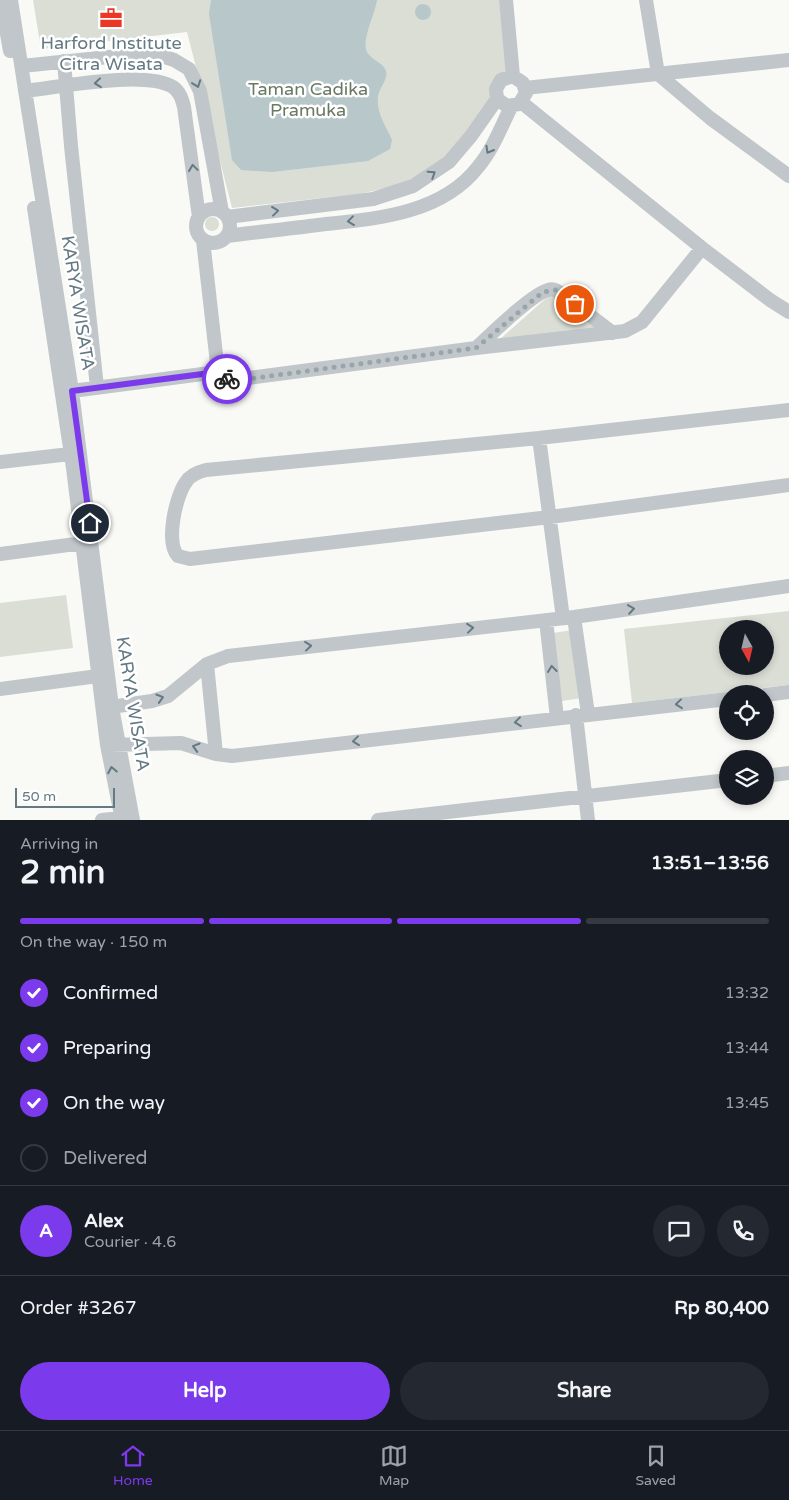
<!DOCTYPE html>
<html lang="en">
<head>
<meta charset="utf-8">
<style>
	body { margin:0; font-family:"Varela Round",sans-serif; background:#242831; color:#f1f3f6; height:100vh; display:flex; flex-direction:column; font-size:19px; white-space:nowrap }
	* { box-sizing:border-box; margin:0 }
	p { font-size:16px; color:#9ea1a6 }
	.icon { flex:none; width:28px; height:28px; fill:none; stroke:currentColor; stroke-width:2; stroke-linecap:round; stroke-linejoin:round }
	.map { position:relative; height:820px; overflow:hidden }
	.details { display:flex; flex-direction:column; background:#171b24; flex:1 }
	.details>* { flex:none }
	.needle { width:32px; rotate:172deg }
	.tools { position:absolute; left:719px; top:620px; display:grid; gap:10px }
	.tools a { display:grid; place-items:center; width:55px; height:55px; border-radius:50%; background:#171b24; box-shadow:0 2px 8px #0003; font-size:25px }
	.scale { position:absolute; left:15px; bottom:12px; width:100px; box-sizing:border-box; padding-left:5px; border:2px solid #637983; border-top:0; font-size:14px; line-height:18px; white-space:nowrap; color:#637983; -webkit-text-stroke:4px #fff; paint-order:stroke }
	.pin { position:absolute; display:grid; place-items:center; width:42px; height:42px; color:#fff; margin:-21px; border:2px solid #fff; border-radius:50%; box-shadow:0 1px 5px #0007 }
	.courier { position:absolute; display:grid; place-items:center; width:50px; height:50px; margin:-25px; border:4px solid #7c3aed; border-radius:50%; background:#fff; color:#222; box-shadow:0 1px 6px #0007 }
	.headline em { font-style:normal; font-weight:800 }
	.headline div { display:flex; flex-direction:column-reverse }
	.headline { display:flex; align-items:center; justify-content:space-between; height:85px; padding:0 20px }
	h1 { font-size:32px; font-weight:800; line-height:38px }
	.bar { display:grid; grid-template-columns:repeat(4,1fr); gap:8px 5px; align-content:center; height:60px; padding:0 20px }
	.bar i { height:6px; border-radius:4px; background:#363941 }
	.bar .current { background:#7c3aed }
	.bar p { grid-column:span 4 }
	.line { display:flex; align-items:center; gap:12px; padding:0 20px; border-top:1px solid #363941 }
	.line div { flex:1 }
	.round { display:grid; place-items:center; flex:none; width:52px; height:52px; border-radius:26px; background:#242831 }
	ol { padding:0 20px; list-style:none }
	li { display:flex; align-items:center; gap:15px; height:55px }
	li p { margin-inline-start:auto }
	li .icon { padding:5px; border-radius:50%; background:#7c3aed; color:#fff; stroke-width:4 }
	li:last-child { color:#9ea1a6 }
	li i { width:28px; height:28px; border:2px solid #363941; border-radius:50% }
	.action { display:flex; gap:10px; margin-top:auto; padding:10px 20px }
	.action a { flex:1; height:58px; border-radius:30px; background:#7c3aed; color:#fff; font-size:20px; font-weight:800; line-height:58px; text-align:center }
	.action a+a { background:#242831; color:#f1f3f6 }
	.menu { display:flex; justify-content:space-around; align-items:center; height:70px; border-top:1px solid #363941; background:#171b24; font-size:14px; color:#9ea1a6 }
	.menu a { display:grid; justify-items:center; gap:2px }
	.menu .current { color:#7c3aed }
	.map>svg:first-child { display:block }
	.green { fill:#daded5; fill-rule:evenodd }
	.water { fill:#b7c7ca }
	.lines { fill:none; stroke-linecap:round; stroke-linejoin:round }
	.minor { stroke:#c0c6c9; stroke-width:14 }
	.oneway { stroke:#637983 }
	.done { stroke:#98a6ab; stroke-width:5; stroke-dasharray:0 9 }
	.route { stroke:#7c3aed; stroke-width:6 }
	.labels { text-anchor:middle; stroke-width:5; stroke-linejoin:round; paint-order:stroke }
	.poi-label { font-size:18px; fill:#637983; stroke:#fff }
	.park-label { font-size:18px; fill:#6a7a62; stroke:#fff }
	.street-label { font-size:18px; fill:#637983; stroke:#fff }
</style>
</head>
<body>
<div class="map">
<svg width="789" height="820" viewBox="0 0 789 820">
	<rect width="100%" height="100%" fill="#f9f9f6"/>
	<!-- green -->
	<path class="green" d="M 33,0 L 499,0 L 507,71 L 491,99 L 445,160 L 426,173 L 395,186 L 359,194 L 232,208 L 187,32 L 41,49 Z
		M205 224a7 7 0 1 1 14 0a7 7 0 1 1-14 0Z
		M 552,293 L 599,329 L 499,340 Z
		M 66,595 L 73,648 L 0,657 L 0,603 Z
		M 789,611 L 789,685 L 632,703 L 624,629 ZM 728,629 L 765,629 L 765,666 L 728,666 Z
		M 573,630 L 582,698 L 562,701 L 553,633 Z"/>
	<!-- water -->
	<path class="water" d="M 211,0 L 377,0 C 375,14 361,40 367,52 C 371,60 383,62 386,71 C 388,80 379,88 378,96 C 376,113 386,126 392,140 L 390,149 L 368,161 L 272,172 L 241,170 L 232,160 L 209,14 Z
		M415 12a8 8 0 1 1 16 0a8 8 0 1 1-16 0Z"/>
	<g class="lines">
		<!-- minor -->
		<path class="minor" d="M 1,0 L 10,51
			M 11,0 L 72,391 L 112,707 L 133,820
			M 506,0 L 513,76
			M 646,0 L 658,74 L 710,118 L 789,176
			M 64,61 L 71,146 L 97,387
			M 22,66 L 118,56 L 159,55 L 174,60 L 189,69 L 200,91 L 222,212
			M 525,88 L 789,60
			M 25,91 C 60,87 144,70 173,87 C 180,92 182,99 184,107 L 199,217
			M 521,102 L 702,248 L 770,300 L 789,312
			M 34,208 L 73,468 L 107,745 L 122,820
			M196 226a17 17 0 1 1 34 0a17 17 0 1 1-34 0Z
			M 227,217 L 373,199 L 413,186 L 449,162 L 471,136 L 497,99 L 496,89 L 501,80 L 513,76 L 523,83 L 526,93 L 519,104 L 507,106 L 497,99
			M 227,236 C 257,232 288,229 318,225 C 373,219 441,215 478,167 C 493,149 501,127 511,107
			M 203,240 L 218,372 L 221,377 L 233,380 L 476,348 L 625,331 L 642,322 L 702,248
			M 476,348 C 490,335 532,294 548,290 C 554,288 557,291 562,294 L 613,333
			M 72,391 L 218,372
			M 789,410 L 539,438 L 206,470 C 198,472 190,475 186,482 C 176,495 165,543 178,556 L 190,559 L 550,517 L 789,485
			M 539,438 L 563,618
			M 0,462 L 70,454
			M 0,554 L 83,543
			M 574,617 L 588,714
			M 546,620 L 557,718
			M 207,664 L 216,754
			M 0,689 L 98,676
			M 765,695 L 789,692
			M 104,708 L 152,701 L 168,696 L 207,664 L 228,656 L 574,617 L 789,586
			M 576,715 L 588,820
			M 111,745 L 181,743 L 216,754 L 232,756 L 728,699
			M 765,776 L 789,773
			M 102,820 L 122,818
			M 378,820 L 728,780"/>
	</g>
	<!-- one-way arrows -->
	<defs><path id="oneway-chevron" d="M-2-3.5L2.5 0L-2 3.5" fill="none" stroke-width="1.6" stroke-linecap="round" stroke-linejoin="round" transform="scale(1.25)"/></defs>
	<g class="oneway">
		<use href="#oneway-chevron" transform="translate(98 83) rotate(174)"/>
		<use href="#oneway-chevron" transform="translate(197 84) rotate(70)"/>
		<use href="#oneway-chevron" transform="translate(489 150) rotate(120)"/>
		<use href="#oneway-chevron" transform="translate(193 168) rotate(-98)"/>
		<use href="#oneway-chevron" transform="translate(432 174) rotate(-33)"/>
		<use href="#oneway-chevron" transform="translate(275 211) rotate(-7)"/>
		<use href="#oneway-chevron" transform="translate(351 221) rotate(173)"/>
		<use href="#oneway-chevron" transform="translate(631 609) rotate(-8)"/>
		<use href="#oneway-chevron" transform="translate(470 628) rotate(-6)"/>
		<use href="#oneway-chevron" transform="translate(308 646) rotate(-6)"/>
		<use href="#oneway-chevron" transform="translate(552 669) rotate(-97)"/>
		<use href="#oneway-chevron" transform="translate(160 698) rotate(-17)"/>
		<use href="#oneway-chevron" transform="translate(679 704) rotate(174)"/>
		<use href="#oneway-chevron" transform="translate(518 722) rotate(173)"/>
		<use href="#oneway-chevron" transform="translate(356 741) rotate(173)"/>
		<use href="#oneway-chevron" transform="translate(196 747) rotate(-164)"/>
		<use href="#oneway-chevron" transform="translate(112 770) rotate(-101)"/>
	</g>
	<g class="lines">
		<!-- done -->
		<path class="done" d="M 227,379 L 241,380 L 476,348 L 543,292 L 556,290 L 575,304"/>
		<!-- route -->
		<path class="route" d="M 90,523 L 72,391 L 218,372 L 227,379"/>
	</g>
	<!-- icons -->
	<defs>
		<symbol id="office-bare" viewBox="-9 -9 18 18"><path d="M-6-3h4V-5.5h4V-3h4V5H-6ZM-1-4.5V-3h2v-1.5ZM-6 0V1H6V0Z" fill="#ec3724" stroke="#fff" stroke-width="2.5" paint-order="stroke"/></symbol>
	</defs>
	<g fill-rule="evenodd">
		<use href="#office-bare" x="95" y="2" width="32" height="32"/>
	</g>
	<g class="labels">
		<!-- poi labels -->
		<g class="poi-label">
			<text x="111" y="49">Harford Institute<tspan x="111" dy="21">Citra Wisata</tspan></text>
		</g>
		<!-- park labels -->
		<g class="park-label">
			<text x="308" y="95">Taman Cadika<tspan x="308" dy="21">Pramuka</tspan></text>
		</g>
		<!-- street labels -->
		<g class="street-label">
			<text transform="translate(78 303) rotate(81)" y="6">KARYA WISATA</text>
			<text transform="translate(133 704) rotate(81)" y="6">KARYA WISATA</text>
		</g>
	</g>
</svg>
<div class="tools">
<a><svg class="needle" viewBox="-14 -14 28 28"><path d="M0-13l5 13h-10z" fill="#e53935"/><path d="M0 13l5-13h-10z" fill="#9ea1a6"/></svg></a>
<a><svg class="icon" aria-label="locate" viewBox="0 0 24 24"><circle cx="12" cy="12" r="6"/><path d="M12 2v4M12 18v4M2 12h4M18 12h4"/></svg></a>
<a><svg class="icon" aria-label="layers" viewBox="0 0 24 24"><path d="M12 4l9 5-9 5-9-5zM3 14l9 5 9-5"/></svg></a>
</div>
<div class="scale">50 m</div>
<div class="pin" style="left:575px;top:304px;background:#ea580c"><svg class="icon" aria-label="bag" viewBox="0 0 24 24"><path d="M5 8h14l-1 12H6zM9 8a3 3 0 0 1 6 0"/></svg></div>
<div class="pin" style="left:90px;top:523px;background:#1f2937"><svg class="icon" aria-label="home" viewBox="0 0 24 24"><path d="M3 11l9-7 9 7M6 9v11h12V9"/></svg></div>
<div class="courier" style="left:227px;top:379px"><svg class="icon" aria-label="bike" viewBox="0 0 24 24"><circle cx="6" cy="16" r="4"/><circle cx="18" cy="16" r="4"/><path d="M6 16l4-8h5l3 8M10 8l3 8H6M13 5h3"/></svg></div>
</div>
<section class="details">
<div class="headline"><div><h1>2 min</h1><p>Arriving in</p></div><em>13:51–13:56</em></div>
<div class="bar"><i class="current"></i><i class="current"></i><i class="current"></i><i></i><p>On the way · 150 m</p></div>
<ol>
<li><svg class="icon" aria-label="check" viewBox="0 0 24 24"><path d="M5 12l5 5 9-10"/></svg>Confirmed<p>13:32</p></li>
<li><svg class="icon" aria-label="check" viewBox="0 0 24 24"><path d="M5 12l5 5 9-10"/></svg>Preparing<p>13:44</p></li>
<li><svg class="icon" aria-label="check" viewBox="0 0 24 24"><path d="M5 12l5 5 9-10"/></svg>On the way<p>13:45</p></li>
<li><i></i>Delivered</li>
</ol>
<div class="line" style="height:90px"><b class="round" style="background:#7c3aed;color:#fff">A</b><div><b>Alex</b><p>Courier · 4.6</p></div><a class="round"><svg class="icon" aria-label="chat" viewBox="0 0 24 24"><path d="M4 5h16v11H9l-5 4z"/></svg></a><a class="round"><svg class="icon" aria-label="phone" viewBox="0 0 24 24"><path d="M5 4h4l2 5-3 2q2 4 5 5l2-3 5 2v4C11 20 4 13 5 4z"/></svg></a></div>
<div class="line" style="height:65px"><div>Order #3267</div><b>Rp 80,400</b></div>
<div class="action"><a>Help</a><a>Share</a></div>
</section>
<nav class="menu">
<a class="current"><svg class="icon" aria-label="home" viewBox="0 0 24 24"><path d="M3 11l9-7 9 7M6 9v11h12V9"/></svg>Home</a>
<a><svg class="icon" aria-label="map" viewBox="0 0 24 24"><path d="M3 6l6-2 6 2 6-2v14l-6 2-6-2-6 2zM9 4v14M15 6v14"/></svg>Map</a>
<a><svg class="icon" aria-label="saved" viewBox="0 0 24 24"><path d="M7 4h10v16l-5-4-5 4z"/></svg>Saved</a>
</nav>
</body>
</html>
